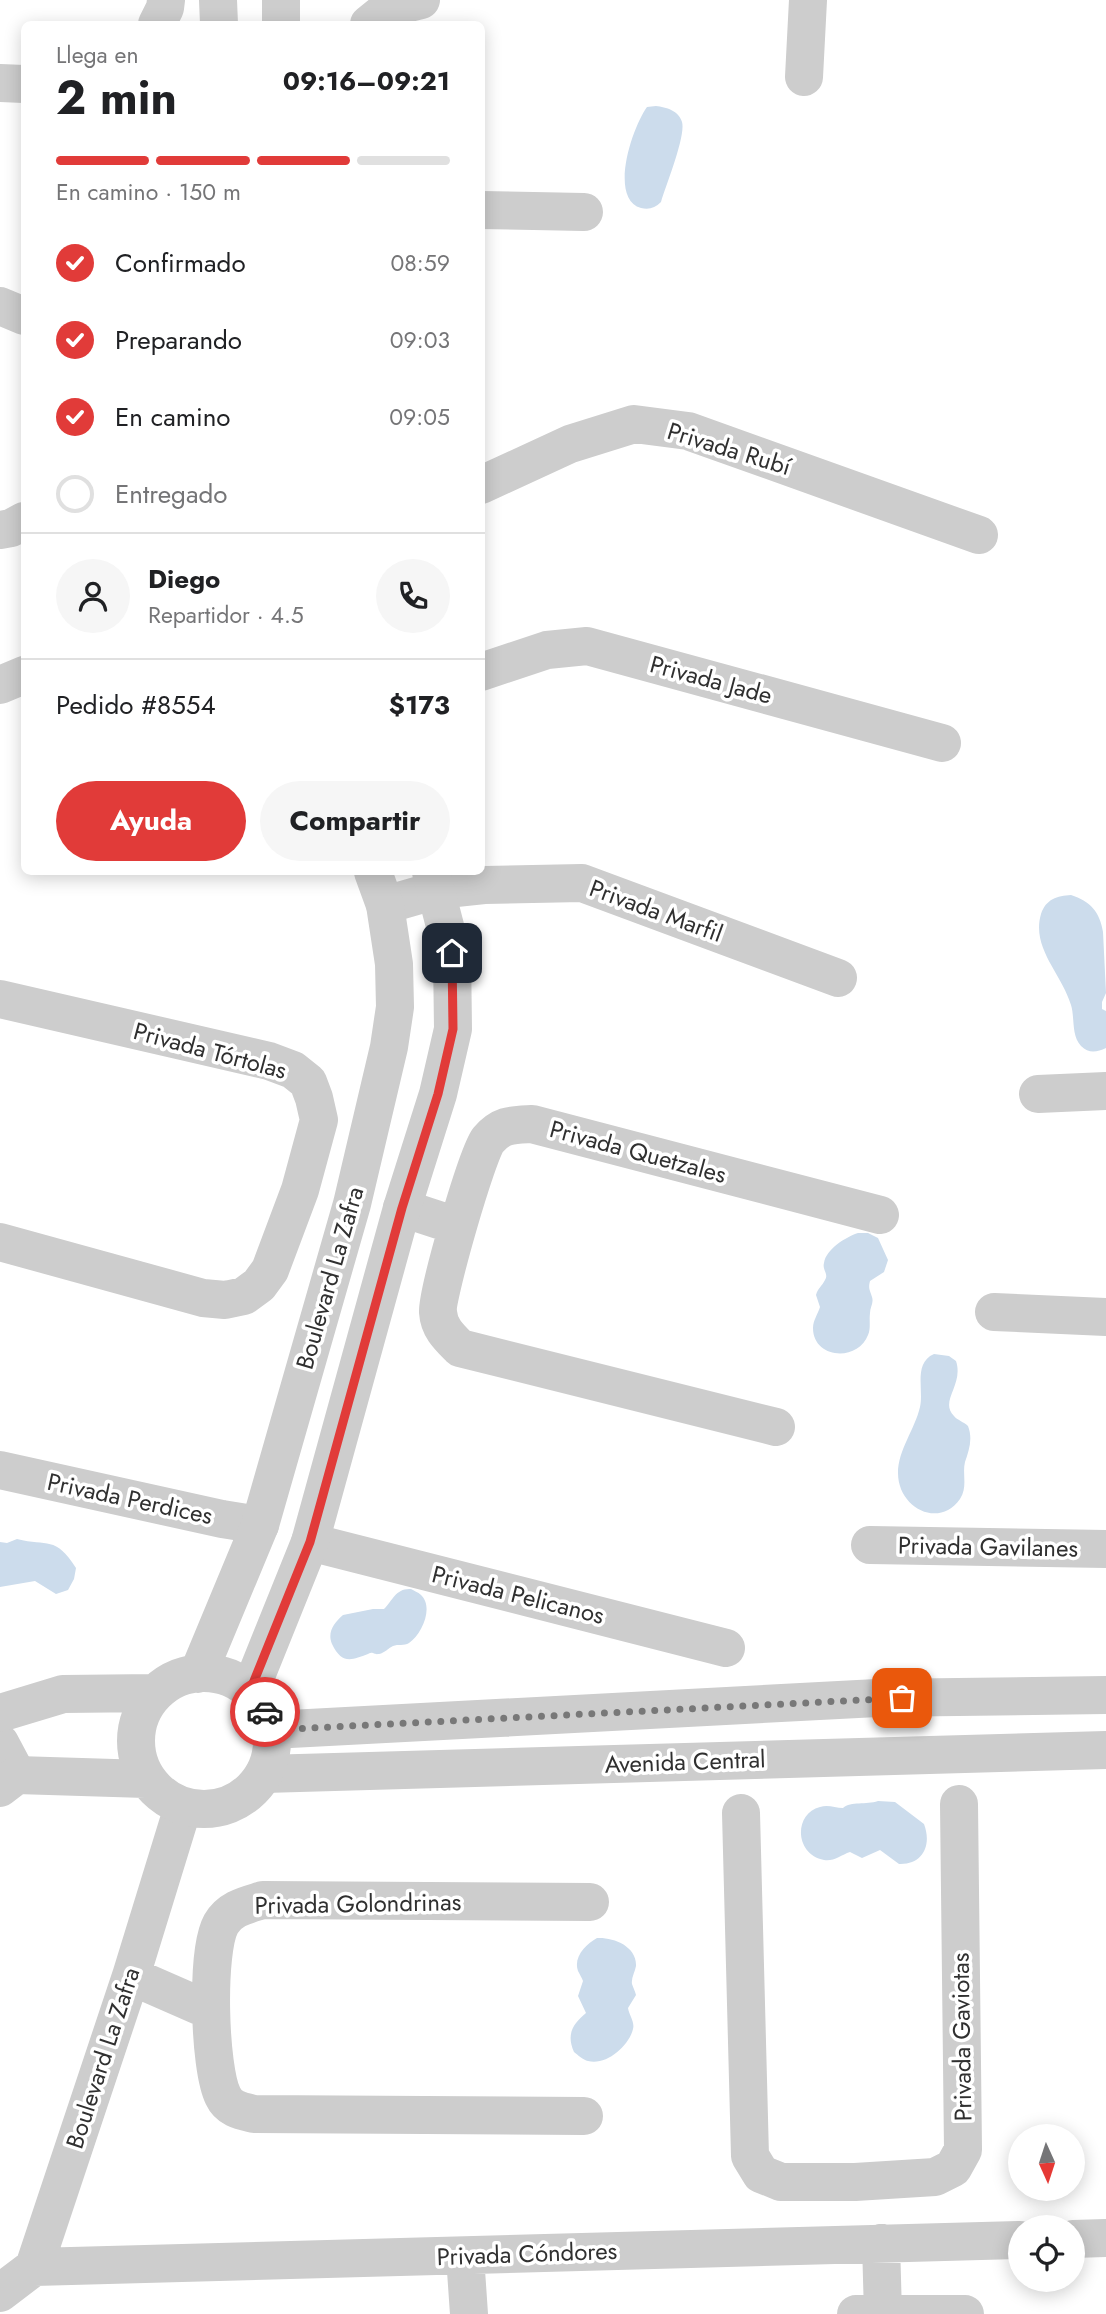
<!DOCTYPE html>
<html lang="es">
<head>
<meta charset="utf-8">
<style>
	body { margin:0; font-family:Jost,sans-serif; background:#f6f6f6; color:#202124; height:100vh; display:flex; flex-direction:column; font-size:26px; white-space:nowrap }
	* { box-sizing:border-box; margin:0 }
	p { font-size:23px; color:#757577 }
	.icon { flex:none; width:38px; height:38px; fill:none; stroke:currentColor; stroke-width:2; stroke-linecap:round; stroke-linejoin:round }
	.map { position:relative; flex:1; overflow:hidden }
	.panel { position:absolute; left:21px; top:21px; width:464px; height:854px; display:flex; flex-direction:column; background:#fff; border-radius:10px; box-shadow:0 4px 18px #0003 }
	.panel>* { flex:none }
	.needle { width:46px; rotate:177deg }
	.buttons { position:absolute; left:1008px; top:2124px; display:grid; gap:14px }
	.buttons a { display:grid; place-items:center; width:77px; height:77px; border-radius:50%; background:#fff; box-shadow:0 4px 18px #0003; font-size:35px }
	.pin { position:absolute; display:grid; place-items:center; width:60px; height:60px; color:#fff; margin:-30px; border-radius:14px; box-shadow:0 4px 10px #0006 }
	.courier { position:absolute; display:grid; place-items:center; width:70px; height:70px; margin:-35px; border:5px solid #e13b39; border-radius:50%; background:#fff; color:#222; box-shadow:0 2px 9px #0007 }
	.head em { font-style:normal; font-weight:700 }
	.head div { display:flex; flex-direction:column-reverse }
	.head { display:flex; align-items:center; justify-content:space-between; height:119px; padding:0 35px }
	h1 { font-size:46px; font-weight:700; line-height:52px }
	.bar { display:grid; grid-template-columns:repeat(4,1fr); gap:10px 7px; align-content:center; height:84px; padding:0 35px }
	.bar i { height:9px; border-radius:5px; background:#e0e0e0 }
	.bar .selected { background:#e13b39 }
	.bar p { grid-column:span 4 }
	.line { display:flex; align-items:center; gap:18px; padding:0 35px; border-top:2px solid #e0e0e0 }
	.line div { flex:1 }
	.round { display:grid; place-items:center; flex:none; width:74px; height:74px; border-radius:37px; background:#f6f6f6 }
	ol { padding:0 35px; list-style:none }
	li { display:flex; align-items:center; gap:21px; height:77px }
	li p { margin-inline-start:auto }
	li .icon { padding:7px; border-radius:50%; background:#e13b39; color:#fff; stroke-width:4 }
	li:last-child { color:#757577 }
	li i { width:38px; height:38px; border:4px solid #e0e0e0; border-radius:50% }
	.cta { display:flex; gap:14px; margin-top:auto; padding:14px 35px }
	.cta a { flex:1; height:80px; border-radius:42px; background:#e13b39; color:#fff; font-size:28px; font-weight:700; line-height:80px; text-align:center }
	.cta a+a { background:#f6f6f6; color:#202124 }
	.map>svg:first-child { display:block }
	.water { fill:#ccdcec }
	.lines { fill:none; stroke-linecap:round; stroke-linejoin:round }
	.minor { stroke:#cdcdcd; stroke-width:38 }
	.tertiary { stroke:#cdcdcd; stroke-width:38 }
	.done { stroke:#787878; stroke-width:7; stroke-dasharray:0 12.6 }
	.route { stroke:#e13b39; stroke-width:9 }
	.labels { text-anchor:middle; stroke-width:7; stroke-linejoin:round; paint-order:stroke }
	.street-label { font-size:24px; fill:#303030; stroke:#fff }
</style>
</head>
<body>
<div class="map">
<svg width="1106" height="2314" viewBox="0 0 1106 2314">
	<rect width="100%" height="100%" fill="#fff"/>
	<!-- water -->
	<path class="water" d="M 656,106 C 666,107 679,111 682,122 C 686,136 666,185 661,202 C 655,208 649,210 641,208 C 608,198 633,126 647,107 Z
		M 1071,895 C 1090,901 1100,912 1103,932 L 1106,993 L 1102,1002 L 1102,1009 L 1106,1011 L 1106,1048 C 1097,1052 1089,1054 1081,1046 C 1071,1035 1075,1018 1071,1005 C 1062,974 1031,948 1041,914 C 1046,899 1057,896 1071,895 Z
		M 858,1233 L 868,1233 L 878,1238 L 888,1260 L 884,1272 L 870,1281 C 868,1289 870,1290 872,1297 C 874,1303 870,1307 870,1313 C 869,1321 871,1328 868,1335 C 858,1362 813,1359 813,1328 C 813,1320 818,1314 820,1307 L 816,1295 C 818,1288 822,1286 825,1280 C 829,1274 822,1270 824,1263 C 826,1249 846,1237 858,1233 Z
		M 934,1354 L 949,1356 L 956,1361 C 964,1385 939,1401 954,1416 C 957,1420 964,1422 968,1426 C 973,1439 969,1450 965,1462 C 962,1474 968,1487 960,1499 C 939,1529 898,1508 898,1473 C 898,1450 915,1429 920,1407 C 924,1390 913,1363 934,1354 Z
		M 17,1539 C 48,1547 55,1535 76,1568 L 74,1579 L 68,1590 L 56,1594 L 35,1581 L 0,1587 L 0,1542 L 7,1543 Z
		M 411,1589 C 414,1591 418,1592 421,1595 C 434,1607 422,1634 409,1643 C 404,1646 398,1644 393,1646 C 388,1648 385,1653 379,1654 C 372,1655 375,1651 368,1654 C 352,1660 342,1665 332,1644 C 327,1632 334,1623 343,1615 L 373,1609 L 384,1609 C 393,1600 396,1588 411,1589 Z
		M 878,1801 L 895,1802 L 924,1824 C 932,1845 923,1865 899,1864 L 880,1850 L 862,1858 L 850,1852 C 841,1855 833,1862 824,1860 C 795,1855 793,1814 820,1807 C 828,1804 835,1808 843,1808 C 851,1801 866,1805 878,1801 Z
		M 597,1938 C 613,1937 637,1946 636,1966 C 635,1972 631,1978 632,1984 C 633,1987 635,1991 636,1995 L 628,2008 C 629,2015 635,2022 633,2029 C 629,2046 606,2066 588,2061 C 583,2060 578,2055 574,2052 C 566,2034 573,2024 586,2013 L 578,1996 L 583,1981 C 582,1978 580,1975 578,1971 C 573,1957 586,1944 597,1938 Z"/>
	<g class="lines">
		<!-- minor -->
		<path class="minor" d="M 157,24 L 165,8 L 166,0
			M 369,24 L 389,8 L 421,0
			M 804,77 L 808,0
			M 0,83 L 24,84
			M 481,210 L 584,212
			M 0,306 L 24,316
			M 481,485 L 570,444 L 634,424 L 688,431 L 979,535
			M 0,530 L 11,528 L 24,521
			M 481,672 L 547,650 L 587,646 L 942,743
			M 0,685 L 24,675
			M 385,905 L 437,890 L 484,885 L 582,883 L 838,978
			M 0,999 L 269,1061 L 293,1070 L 308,1082 L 314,1098 L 319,1120 L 300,1190 L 270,1270 L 259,1285 L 244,1296 L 225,1300 L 203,1298 L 0,1242
			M 1038,1094 L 1106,1091
			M 402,1208 L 457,1226
			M 994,1312 L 1106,1317
			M 776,1427 L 460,1348 C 449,1337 439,1328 438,1312 C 436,1296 478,1151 488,1140 C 502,1124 512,1125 532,1124 L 880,1215
			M 0,1470 L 222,1519 L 260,1525
			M 310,1542 L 726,1648
			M 870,1545 L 1106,1549
			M 271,1730 L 877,1698 L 1106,1695
			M 0,1743 L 17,1775
			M 264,1774 L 1106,1750
			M 741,1813 L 750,2156 L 761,2174 L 781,2182 L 855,2182 L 935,2177 L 953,2168 L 963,2150 L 959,1804
			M 131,1976 L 211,2011
			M 584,2116 L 254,2114 C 241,2111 229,2109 223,2096 C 209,2068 206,1951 221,1924 C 230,1908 247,1905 263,1900 L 590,1902
			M 1073,2239 L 1106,2238
			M 881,2243 L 883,2314
			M 465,2256 L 469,2314
			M 34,2267 L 1020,2240
			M 0,2293 L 34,2267 L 131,1976 L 183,1807
			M 856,2314 L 965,2314"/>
		<!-- tertiary -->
		<path class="tertiary" d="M 218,0 L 219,24
			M 281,24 L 281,0
			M136 1741a68 68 0 1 1 136 0a68 68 0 1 1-136 0Z
			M 198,1674 L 260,1525 L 352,1204 L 389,1047 L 395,1007 L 394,964 L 385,905 L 373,872
			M 250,1691 L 310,1542 L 402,1208 L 438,1094 L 453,1029 L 452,953 L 431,872
			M 0,1713 L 63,1694 L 155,1693
			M 0,1788 L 17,1775 L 146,1779"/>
	</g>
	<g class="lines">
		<!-- done -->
		<path class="done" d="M 265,1712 L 271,1730 L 902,1698"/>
		<!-- route -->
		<path class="route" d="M 265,1712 L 250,1691 L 310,1542 L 402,1208 L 438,1094 L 453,1029 L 452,953"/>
	</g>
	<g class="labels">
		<!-- street labels -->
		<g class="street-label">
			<text transform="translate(729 449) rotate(17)" y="8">Privada Rubí</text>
			<text transform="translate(711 680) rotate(15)" y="8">Privada Jade</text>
			<text transform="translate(656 911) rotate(20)" y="8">Privada Marfil</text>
			<text transform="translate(210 1051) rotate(15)" y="8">Privada Tórtolas</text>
			<text transform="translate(638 1152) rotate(15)" y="8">Privada Quetzales</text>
			<text transform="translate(330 1278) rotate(-74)" y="8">Boulevard La Zafra</text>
			<text transform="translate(130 1499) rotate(12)" y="8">Privada Perdices</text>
			<text transform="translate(988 1547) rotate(1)" y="8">Privada Gavilanes</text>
			<text transform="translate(518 1595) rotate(14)" y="8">Privada Pelicanos</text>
			<text transform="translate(685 1762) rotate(-2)" y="8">Avenida Central</text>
			<text transform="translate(358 1904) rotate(-1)" y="8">Privada Golondrinas</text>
			<text transform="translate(962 2037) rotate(-91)" y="8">Privada Gaviotas</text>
			<text transform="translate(103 2058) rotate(-72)" y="8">Boulevard La Zafra</text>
			<text transform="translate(527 2254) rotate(-2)" y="8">Privada Cóndores</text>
		</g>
	</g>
</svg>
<div class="buttons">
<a><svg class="needle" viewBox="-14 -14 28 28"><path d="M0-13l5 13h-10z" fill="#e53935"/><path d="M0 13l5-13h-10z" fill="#757577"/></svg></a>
<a><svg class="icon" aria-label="locate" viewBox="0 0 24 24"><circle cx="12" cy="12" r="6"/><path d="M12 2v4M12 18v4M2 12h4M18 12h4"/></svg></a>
</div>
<div class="pin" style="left:902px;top:1698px;background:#ea580c"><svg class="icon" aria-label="bag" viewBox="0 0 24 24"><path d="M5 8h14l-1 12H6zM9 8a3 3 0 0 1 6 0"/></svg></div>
<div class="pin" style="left:452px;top:953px;background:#1f2937"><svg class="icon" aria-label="home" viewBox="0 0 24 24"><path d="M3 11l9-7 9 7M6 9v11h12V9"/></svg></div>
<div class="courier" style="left:265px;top:1712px"><svg class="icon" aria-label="car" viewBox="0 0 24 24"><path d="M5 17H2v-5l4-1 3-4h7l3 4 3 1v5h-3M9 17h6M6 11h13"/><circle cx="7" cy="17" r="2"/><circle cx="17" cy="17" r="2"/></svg></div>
<section class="panel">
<div class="head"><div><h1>2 min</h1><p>Llega en</p></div><em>09:16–09:21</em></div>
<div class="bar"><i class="selected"></i><i class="selected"></i><i class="selected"></i><i></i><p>En camino · 150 m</p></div>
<ol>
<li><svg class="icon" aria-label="check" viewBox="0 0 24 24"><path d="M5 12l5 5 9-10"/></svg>Confirmado<p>08:59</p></li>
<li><svg class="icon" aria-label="check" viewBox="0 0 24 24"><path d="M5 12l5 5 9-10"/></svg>Preparando<p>09:03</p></li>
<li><svg class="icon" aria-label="check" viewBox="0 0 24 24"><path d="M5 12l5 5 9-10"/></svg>En camino<p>09:05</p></li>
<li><i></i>Entregado</li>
</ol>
<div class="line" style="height:126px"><a class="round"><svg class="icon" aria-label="person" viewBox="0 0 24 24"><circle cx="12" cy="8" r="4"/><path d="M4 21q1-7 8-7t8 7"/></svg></a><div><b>Diego</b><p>Repartidor · 4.5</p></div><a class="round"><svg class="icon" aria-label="phone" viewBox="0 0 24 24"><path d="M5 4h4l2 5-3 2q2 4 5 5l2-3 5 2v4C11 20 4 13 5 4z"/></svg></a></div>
<div class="line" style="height:91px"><div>Pedido #8554</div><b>$173</b></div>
<div class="cta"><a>Ayuda</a><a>Compartir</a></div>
</section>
</div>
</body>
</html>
